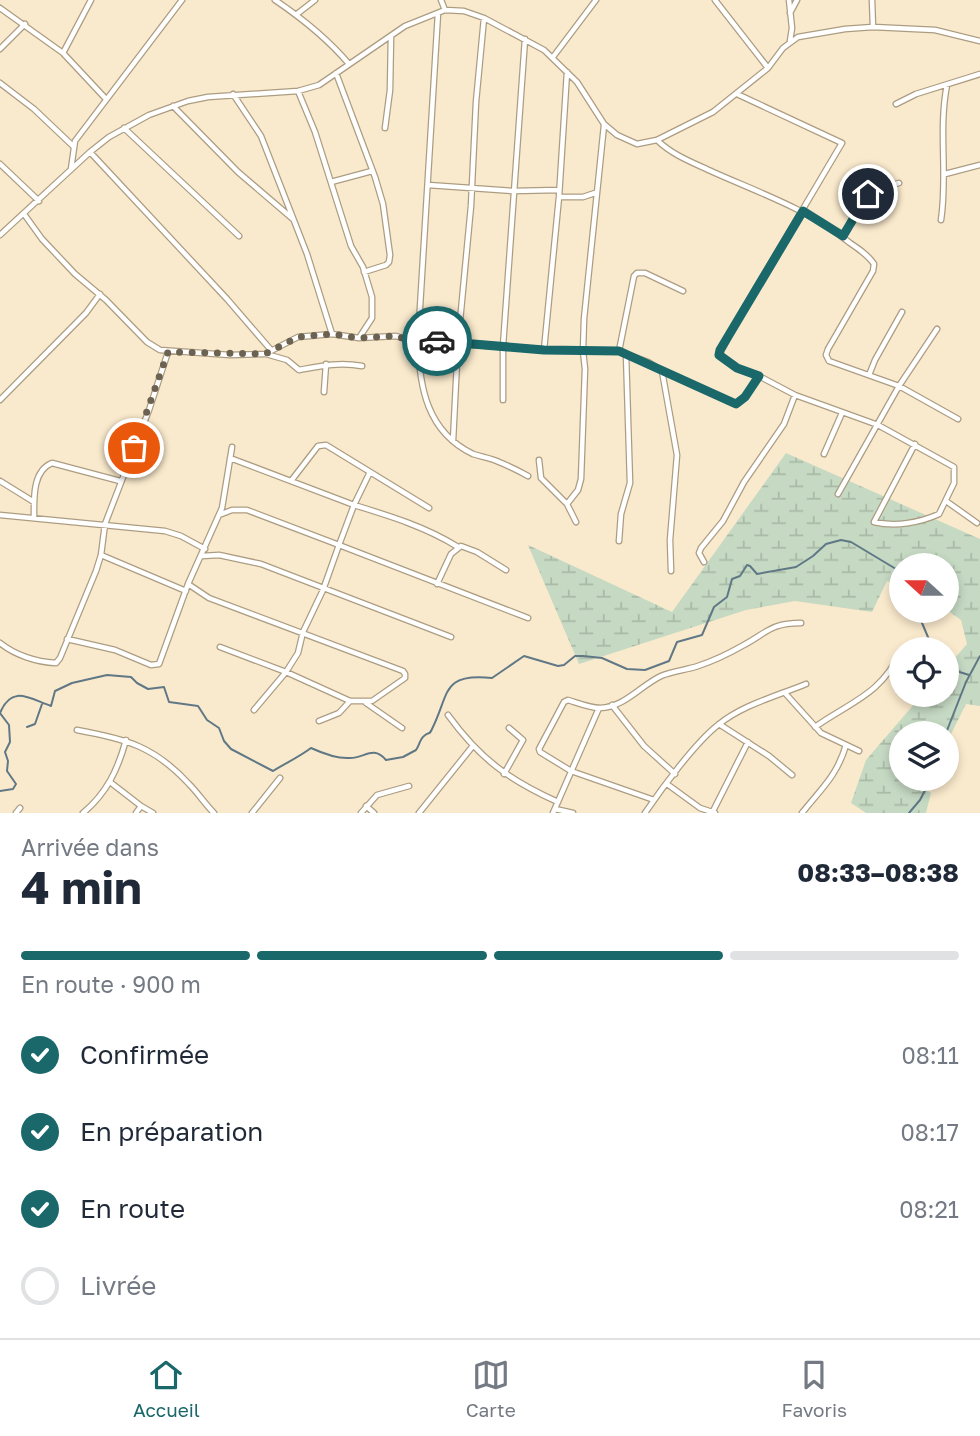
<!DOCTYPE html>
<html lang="fr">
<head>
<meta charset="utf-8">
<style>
	body { margin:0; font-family:"Golos Text",sans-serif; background:#f6f6f7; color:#1f2937; height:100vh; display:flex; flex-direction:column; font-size:26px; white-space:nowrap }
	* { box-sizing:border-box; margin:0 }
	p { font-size:23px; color:#747a83 }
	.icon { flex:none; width:38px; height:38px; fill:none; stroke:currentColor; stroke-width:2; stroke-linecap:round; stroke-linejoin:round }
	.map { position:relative; height:813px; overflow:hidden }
	.side { display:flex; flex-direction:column; background:#fff; flex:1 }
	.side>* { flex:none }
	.needle { width:46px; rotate:291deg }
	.fabs { position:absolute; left:889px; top:553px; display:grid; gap:14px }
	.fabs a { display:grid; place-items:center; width:70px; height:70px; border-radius:50%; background:#fff; box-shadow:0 4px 10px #0003; font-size:35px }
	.pin { position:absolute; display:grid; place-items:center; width:60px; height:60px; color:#fff; margin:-30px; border:4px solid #fff; border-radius:50%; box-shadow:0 2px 7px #0007 }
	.courier { position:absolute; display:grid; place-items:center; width:70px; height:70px; margin:-35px; border:5px solid #1a686a; border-radius:50%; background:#fff; color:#222; box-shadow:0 2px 9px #0007 }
	.head em { font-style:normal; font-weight:700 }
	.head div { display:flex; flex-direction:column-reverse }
	.head { display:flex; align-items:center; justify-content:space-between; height:119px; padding:0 21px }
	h1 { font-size:46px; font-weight:700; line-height:52px }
	.bar { display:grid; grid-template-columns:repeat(4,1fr); gap:10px 7px; align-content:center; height:84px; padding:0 21px }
	.bar i { height:9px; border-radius:5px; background:#e0e1e3 }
	.bar .on { background:#1a686a }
	.bar p { grid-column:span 4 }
	ol { padding:0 21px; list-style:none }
	li { display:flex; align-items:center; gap:21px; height:77px }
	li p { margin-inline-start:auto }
	li .icon { padding:7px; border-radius:50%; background:#1a686a; color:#fff; stroke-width:4 }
	li:last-child { color:#747a83 }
	li i { width:38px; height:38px; border:4px solid #e0e1e3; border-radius:50% }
	.tabs { display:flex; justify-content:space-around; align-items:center; height:98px; border-top:2px solid #e0e1e3; background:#fff; font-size:19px; color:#747a83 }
	.tabs a { display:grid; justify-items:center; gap:4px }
	.tabs .on { color:#1a686a }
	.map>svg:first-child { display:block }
	.wetland { fill:url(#wetland-marsh) }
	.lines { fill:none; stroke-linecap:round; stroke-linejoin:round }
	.stream { stroke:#607886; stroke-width:2 }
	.minor-casing { stroke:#ac9d82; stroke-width:7 }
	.minor { stroke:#fff; stroke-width:4.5 }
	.done { stroke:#6c6252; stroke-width:7; stroke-dasharray:0 12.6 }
	.route { stroke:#1a686a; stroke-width:9 }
</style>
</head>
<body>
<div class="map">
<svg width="980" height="813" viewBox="0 0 980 813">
	<defs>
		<pattern id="wetland-marsh" width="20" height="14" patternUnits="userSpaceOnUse" patternTransform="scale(1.75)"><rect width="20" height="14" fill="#c5d9c3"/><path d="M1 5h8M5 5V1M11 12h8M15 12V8" fill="none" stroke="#a9baa6"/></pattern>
	</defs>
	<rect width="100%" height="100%" fill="#faeacd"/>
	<!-- wetland -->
	<path class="wetland" d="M 786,453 L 980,539 L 980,706 L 966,704 L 949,738 L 947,738 L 947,733 L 901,733 L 901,779 L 917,779 L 916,783 L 931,793 L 926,813 L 866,813 L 851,803 L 866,760 L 922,695 L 947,695 L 947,667 L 967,644 L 961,620 L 947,610 L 947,565 L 901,565 L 901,587 L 887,581 L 872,612 L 795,601 L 746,610 L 579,664 L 528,545 L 672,612 Z"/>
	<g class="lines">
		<!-- stream -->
		<path class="stream" d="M 917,611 L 933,649
			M 947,668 L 969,675
			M 27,727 L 35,724 L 42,704
			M 946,733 L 966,682 L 980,656
			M 0,791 L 13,789 L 16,784 L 7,771 L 8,761 L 5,752 L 10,742 L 9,725 L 0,713 C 12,684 30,699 51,706 L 55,691 L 72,683 L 107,675 L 131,677 L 137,683 L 148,689 L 164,687 L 169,702 L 198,706 L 207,720 L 219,728 L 224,741 L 231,749 L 273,771 C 286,763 299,757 311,748 C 322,753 338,759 350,758 C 365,758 373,745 386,760 L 403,757 L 416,750 C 419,746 420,739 424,736 C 430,731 429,736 432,729 C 450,693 441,673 492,678 L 524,656 L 558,666 L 564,665 L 575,656 L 583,656 L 602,658 L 627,669 L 645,670 L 669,661 L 677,642 L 702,635 L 714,607 L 727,597 L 732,579 L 740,576 L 747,565 L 750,566 L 757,574 L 796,567 L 813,556 L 826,544 L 841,540 L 851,542 L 901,572
			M 909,813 L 920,800 L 931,779"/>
		<defs>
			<path id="minor" d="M 275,0 C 303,19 327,38 349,64
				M 441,0 L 445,10
				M 715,0 L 768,68
				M 789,0 L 792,28 L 790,41
				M 872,0 L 873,27
				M 0,8 L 63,53 L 106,99
				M 438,13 L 418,340 C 419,387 427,432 473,454 C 482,457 491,458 499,462 C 509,466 519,471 528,476
				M 790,13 L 797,0
				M 297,14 L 315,0
				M 0,49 L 25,24
				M 63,53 L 91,0
				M 553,57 L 596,0
				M 336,73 L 375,177 L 383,204 L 390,255 L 389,262 L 386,265 L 364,272
				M 0,83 L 34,109 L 73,146
				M 298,91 L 315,132 L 351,246 L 363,267 L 372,297 L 372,318 L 359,338 L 332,334
				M 737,94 L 842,143 L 739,317 L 719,355 L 737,368 L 759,376 L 795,395 L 878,425 L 954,467 L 954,483 L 939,514 C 919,523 895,527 874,522 L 915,444
				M 896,104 L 916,94 L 980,74
				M 173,106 L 238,172 L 293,219
				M 124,128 L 239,236
				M 385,128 L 390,90 L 391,36
				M 657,140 C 672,155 694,163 713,172 C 760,193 810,210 850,243 C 859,249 868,255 874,264 L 873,271 L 828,349 L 826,355 L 829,361 L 899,386 L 958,419
				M 90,152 L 227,299 L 271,350
				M 0,164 L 39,201
				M 71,169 L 75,141 L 182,0
				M 945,174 L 980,165
				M 331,182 L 372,171
				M 428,185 L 513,191 L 559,190
				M 559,197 L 583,197 L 595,193
				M 24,214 L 42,239 L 75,274 L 106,300 L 147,342 L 160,350 L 230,355 L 265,354 L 298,337 L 332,334 L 307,254 L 261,136 L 233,94
				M 941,220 C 948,175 938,130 947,85
				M 0,235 L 90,152 L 109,137 L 149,115 L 188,101 L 208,97 L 298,91 L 319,85 L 405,26 L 445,10 L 464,11 L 484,18 L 544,50 L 577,82 L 604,124 L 617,135 L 637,144 L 657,140 L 713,112 L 768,68 L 783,48 L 798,37 L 845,29 L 873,27 L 935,30 L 980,41
				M 843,237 L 870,191 L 899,183
				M 359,338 L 396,336 L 409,340 L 544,350 L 619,351 L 626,354 L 630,483 L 621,514 L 619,541
				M 544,350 L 559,197 L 567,72
				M 619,351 L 634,276 L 637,273 L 645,273 L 683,291
				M 266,354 L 287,360 L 299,370 C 321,366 339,362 362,366
				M 626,354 L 648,362 L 662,371 L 677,455 L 670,540 L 671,571
				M 663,371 L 736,404 L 745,397 L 759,376
				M 869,375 L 875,360 L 902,312
				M 324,392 L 326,364
				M 0,400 L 86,313 L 100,294
				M 503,400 L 503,346 L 525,39
				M 453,441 L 458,342 L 471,206 L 476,102 L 484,18
				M 824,454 L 842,413
				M 230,458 L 354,505 L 370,472
				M 539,460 L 541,478 L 567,504
				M 0,481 L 34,502
				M 291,481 L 318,446 L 326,445 L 429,508
				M 838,494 L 899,386 L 937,329
				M 946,501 L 977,523
				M 0,515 L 165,531 L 181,536 L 205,549
				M 219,515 L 232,510 L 247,510 L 339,545 L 354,505 C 390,516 426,527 458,547
				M 34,518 C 34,500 32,471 52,463 L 120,481
				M 576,522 L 567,504 L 578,490 L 581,479 L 585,369 L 583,351 L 584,319 L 604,125
				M 101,555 L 186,591
				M 202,556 L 219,555 L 261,564 L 451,637
				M 704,562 L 699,553 L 701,548 L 723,521 L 744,482 L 784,424 L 795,395
				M 188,584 L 209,598 L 403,671 L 405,674 L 405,678 L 372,701 L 350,701 L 286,672 L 220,647
				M 437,584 L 451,554 L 461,546 L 477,552 L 506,570
				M 67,639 L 115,650 L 151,665 L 159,664 L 188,584 L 222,508 L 232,447
				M 0,643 C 15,655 36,662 56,663 L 60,658 L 96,571 L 101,555 L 105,524 L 149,410 L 168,352
				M 785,693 L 821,733 L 859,751
				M 366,703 L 402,728
				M 612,705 L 644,746 L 675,774
				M 254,710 L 286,672 L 298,653 L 303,632 L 323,590 L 339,545 L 528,618
				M 448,715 C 480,759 509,780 558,802
				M 319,721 L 339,713 L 350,701
				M 719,724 L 769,756 L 792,775
				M 815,727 C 850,702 881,695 901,651
				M 77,730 C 126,739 154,746 189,784 C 198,793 205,804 214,813
				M 504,774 L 523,740 L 509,728
				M 110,782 L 141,806
				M 667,784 L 700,808 L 715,813
				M 654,800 L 571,771 L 540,752 L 539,749 L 564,702 L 568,700 C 578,703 590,708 600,708 C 625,707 640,686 661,676 C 673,671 686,670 698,666 C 713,661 728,654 742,646 C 767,633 770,623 801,623
				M 366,806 L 374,813
				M 555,809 L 573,813
				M 16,813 L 20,808
				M 83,813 C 107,793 118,769 126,740
				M 136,813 L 141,806 L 153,813
				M 252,813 L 280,778
				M 361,813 L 377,795 L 409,786
				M 419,813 L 472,747
				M 553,813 L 599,708
				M 645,813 C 662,788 695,743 718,725 C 742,705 777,696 806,684
				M 712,813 L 748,742
				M 802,813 C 821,789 837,776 846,745"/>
		</defs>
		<!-- minor casing -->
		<use href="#minor" class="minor-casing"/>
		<!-- minor -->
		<use href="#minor" class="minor"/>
	</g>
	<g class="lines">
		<!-- done -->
		<path class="done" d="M 134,448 L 168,352 L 265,354 L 298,337 L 332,334 L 359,338 L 396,336 L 409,340 L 437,341"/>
		<!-- route -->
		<path class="route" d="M 437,341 L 544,350 L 619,351 L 736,404 L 745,397 L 759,376 L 737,368 L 719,355 L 720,350 L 803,211 L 843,236 L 868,194"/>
	</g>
</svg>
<div class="fabs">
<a><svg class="needle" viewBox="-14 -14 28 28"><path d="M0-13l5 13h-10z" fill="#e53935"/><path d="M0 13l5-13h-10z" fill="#747a83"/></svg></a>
<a><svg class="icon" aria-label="locate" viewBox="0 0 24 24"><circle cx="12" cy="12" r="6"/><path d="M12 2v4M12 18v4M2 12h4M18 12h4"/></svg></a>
<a><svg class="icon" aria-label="layers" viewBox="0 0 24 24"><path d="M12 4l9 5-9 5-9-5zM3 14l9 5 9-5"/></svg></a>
</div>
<div class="pin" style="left:134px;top:448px;background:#ea580c"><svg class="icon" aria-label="bag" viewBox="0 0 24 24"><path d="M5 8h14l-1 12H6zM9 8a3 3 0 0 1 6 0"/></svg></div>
<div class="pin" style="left:868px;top:194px;background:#1f2937"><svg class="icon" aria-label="home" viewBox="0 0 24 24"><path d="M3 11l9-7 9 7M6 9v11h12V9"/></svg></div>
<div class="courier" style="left:437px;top:341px"><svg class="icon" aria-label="car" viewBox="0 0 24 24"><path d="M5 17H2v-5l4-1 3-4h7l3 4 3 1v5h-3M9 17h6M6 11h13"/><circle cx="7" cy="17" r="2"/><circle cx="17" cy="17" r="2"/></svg></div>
</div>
<section class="side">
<div class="head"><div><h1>4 min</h1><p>Arrivée dans</p></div><em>08:33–08:38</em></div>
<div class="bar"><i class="on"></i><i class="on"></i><i class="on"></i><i></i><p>En route · 900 m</p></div>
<ol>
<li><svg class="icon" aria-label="check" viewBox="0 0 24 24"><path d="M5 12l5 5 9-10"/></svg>Confirmée<p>08:11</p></li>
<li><svg class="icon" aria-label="check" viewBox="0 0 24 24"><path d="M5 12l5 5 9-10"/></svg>En préparation<p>08:17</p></li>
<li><svg class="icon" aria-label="check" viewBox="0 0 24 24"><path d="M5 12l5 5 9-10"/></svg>En route<p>08:21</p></li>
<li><i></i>Livrée</li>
</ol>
</section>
<nav class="tabs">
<a class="on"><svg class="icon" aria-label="home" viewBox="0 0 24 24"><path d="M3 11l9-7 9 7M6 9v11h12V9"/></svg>Accueil</a>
<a><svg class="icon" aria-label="map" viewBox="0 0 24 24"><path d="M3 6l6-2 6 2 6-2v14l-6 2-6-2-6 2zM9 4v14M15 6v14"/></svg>Carte</a>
<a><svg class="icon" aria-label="saved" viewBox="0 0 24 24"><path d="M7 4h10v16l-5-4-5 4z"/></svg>Favoris</a>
</nav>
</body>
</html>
